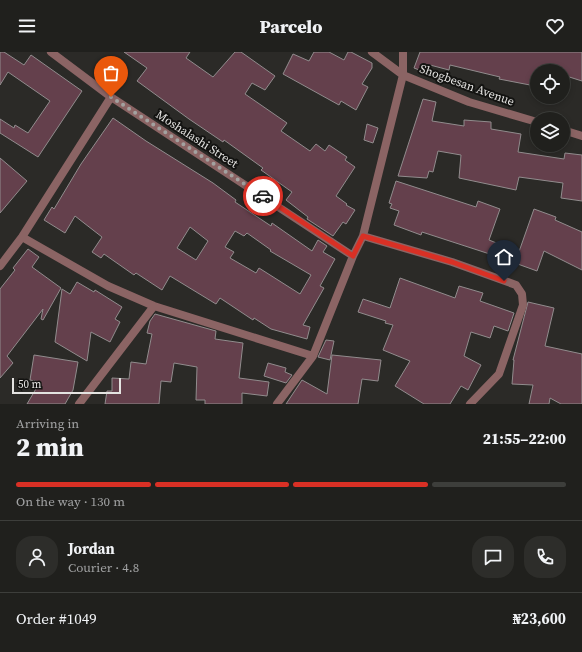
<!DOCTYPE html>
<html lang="en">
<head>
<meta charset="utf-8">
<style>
	body { margin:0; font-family:"Source Serif 4",serif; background:#2d2d2a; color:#f1f3f6; height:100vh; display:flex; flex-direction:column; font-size:15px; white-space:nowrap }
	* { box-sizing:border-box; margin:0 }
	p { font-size:13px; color:#a2a3a4 }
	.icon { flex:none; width:22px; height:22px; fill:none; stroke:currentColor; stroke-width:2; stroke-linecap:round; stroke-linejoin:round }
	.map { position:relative; height:352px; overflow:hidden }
	.sheet { display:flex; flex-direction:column; background:#20201d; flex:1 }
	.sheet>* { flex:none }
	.fabs { position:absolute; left:530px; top:12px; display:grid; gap:8px }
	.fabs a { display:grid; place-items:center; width:40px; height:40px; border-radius:50%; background:#20201d; box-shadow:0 2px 6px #0003,0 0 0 1px #3d3e3b; font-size:20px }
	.scale { position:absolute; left:12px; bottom:10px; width:109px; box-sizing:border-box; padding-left:4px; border:2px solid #e4e3e1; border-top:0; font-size:11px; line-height:14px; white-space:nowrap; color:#e4e3e1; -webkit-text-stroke:3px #131311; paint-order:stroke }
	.pin { position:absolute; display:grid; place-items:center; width:34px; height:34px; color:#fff; margin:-41px -17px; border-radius:50% 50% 50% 0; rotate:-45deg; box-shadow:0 0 4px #0007 }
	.pin .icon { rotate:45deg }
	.courier { position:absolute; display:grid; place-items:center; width:40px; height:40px; margin:-20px; border:3px solid #d93025; border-radius:50%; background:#fff; color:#222; box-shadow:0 1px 5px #0007 }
	.headline em { font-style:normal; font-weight:800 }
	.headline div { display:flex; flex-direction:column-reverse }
	.headline { display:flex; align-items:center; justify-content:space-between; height:68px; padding:0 16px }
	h1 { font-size:26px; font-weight:800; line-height:30px }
	.bar { display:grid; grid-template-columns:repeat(4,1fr); gap:6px 4px; align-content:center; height:48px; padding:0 16px }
	.bar i { height:5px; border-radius:3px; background:#3d3e3b }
	.bar .selected { background:#d93025 }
	.bar p { grid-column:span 4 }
	.line { display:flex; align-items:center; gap:10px; padding:0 16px; border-top:1px solid #3d3e3b }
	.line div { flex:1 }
	.round { display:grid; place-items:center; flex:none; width:42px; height:42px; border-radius:16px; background:#2d2d2a }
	header { display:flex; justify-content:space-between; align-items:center; height:52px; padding:0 16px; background:#20201d; font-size:18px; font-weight:800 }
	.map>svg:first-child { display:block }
	.building { fill:#64404c; stroke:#918c8d; fill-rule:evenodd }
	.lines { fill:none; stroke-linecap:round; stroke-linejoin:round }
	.street { stroke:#8b6464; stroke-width:8 }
	.done { stroke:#a3a2a0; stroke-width:4; stroke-dasharray:0 7.2 }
	.route { stroke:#d93025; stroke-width:5 }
	.labels { text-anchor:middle; stroke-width:4; stroke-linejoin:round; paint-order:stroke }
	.street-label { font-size:12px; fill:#e4e3e1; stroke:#131311 }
</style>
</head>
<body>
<header><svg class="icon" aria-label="menu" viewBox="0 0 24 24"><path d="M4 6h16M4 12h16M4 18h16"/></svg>Parcelo<svg class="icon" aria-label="heart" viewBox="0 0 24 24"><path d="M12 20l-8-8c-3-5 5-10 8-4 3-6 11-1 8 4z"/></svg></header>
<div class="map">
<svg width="582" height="352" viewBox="0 0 582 352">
	<rect width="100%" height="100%" fill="#2b2a27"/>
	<!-- building -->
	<path class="building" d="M 0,0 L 4,0 L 24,13 L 31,3 L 82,39 L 38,105 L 0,81 L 0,67 L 14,76 L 15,73 L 28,81 L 50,49 L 8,20 L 0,33 Z
		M 124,0 L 190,0 L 186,6 L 213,25 L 235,0 L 241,0 L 275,24 L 265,38 L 252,31 L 245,42 L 287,71 L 281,79 L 310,99 L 316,92 L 325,99 L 329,93 L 347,105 L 345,108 L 355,115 L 336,144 L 347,152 L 346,153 L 355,158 L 346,172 L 343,170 L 333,184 L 307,167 L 308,165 L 286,148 L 292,140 L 261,118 L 263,116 L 224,88 L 223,90 L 189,67 L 137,29 L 147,16 Z
		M 314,0 L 329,0 L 344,8 L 348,0 L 351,0 L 372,11 L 372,16 L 362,32 L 368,35 L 356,58 L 341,49 L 339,53 L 283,22 L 293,2 L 309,9 Z
		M 420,0 L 582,0 L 582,29 L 563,23 L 563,19 L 537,19 L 537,30 L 531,28 L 530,33 L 499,27 L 500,25 L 450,13 L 449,18 L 430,13 L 427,21 L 414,16 Z
		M 423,47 L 436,50 L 432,69 L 464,74 L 464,68 L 491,70 L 491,77 L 521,82 L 518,100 L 564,107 L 565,101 L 582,103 L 582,149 L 561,146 L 563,131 L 519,125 L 516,138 L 459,126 L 461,103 L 438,99 L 433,120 L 429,119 L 427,126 L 398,124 Z
		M 113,66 L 146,89 L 213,131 L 236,148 L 235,150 L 271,174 L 272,171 L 312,199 L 318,188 L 327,194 L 323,200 L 335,207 L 320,234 L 324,236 L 303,273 L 310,275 L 307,287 L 271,277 L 254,266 L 253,268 L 220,246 L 216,252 L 170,224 L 162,238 L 136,221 L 134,223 L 104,202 L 101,206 L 92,200 L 102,185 L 75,164 L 65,181 L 44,168 L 52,155 L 54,157 L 81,112 ZM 190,175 L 208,189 L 196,208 L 177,196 ZM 235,179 L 244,184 L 247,181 L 271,198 L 270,199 L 311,223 L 300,242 L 259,216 L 256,221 L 230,206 L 234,200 L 225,195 Z
		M 367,72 L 378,76 L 373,91 L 364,88 Z
		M 0,106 L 27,129 L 0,161 Z
		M 396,129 L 476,155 L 478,149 L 500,157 L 489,188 L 504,194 L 502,206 L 422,180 L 421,183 L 394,173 L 399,159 L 390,156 L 392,152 L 389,151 Z
		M 534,157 L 556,165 L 555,168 L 582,180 L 582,218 L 544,199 L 537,219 L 515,211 Z
		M 28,197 L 39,205 L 32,215 L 61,236 L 43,268 L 41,267 L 43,257 L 7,304 L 13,311 L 0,326 L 0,237 L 15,218 L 13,216 Z
		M 400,226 L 455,246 L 459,234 L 483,241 L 480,249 L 514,261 L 508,279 L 494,274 L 490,286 L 471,280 L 464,304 L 481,313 L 468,338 L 461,334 L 450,352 L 424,352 L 395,334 L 410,309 L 383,298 L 393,273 L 385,271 L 386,269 L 358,260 L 363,247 L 390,256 Z
		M 77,230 L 94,240 L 95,238 L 122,255 L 115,267 L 120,270 L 110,290 L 91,280 L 87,309 L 55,290 L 62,237 L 70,242 Z
		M 528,250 L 554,256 L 545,294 L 582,302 L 582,352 L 561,352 L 550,346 L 549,352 L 529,352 L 533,333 L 512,332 L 514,308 L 513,308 Z
		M 155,262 L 216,279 L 215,287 L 243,291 L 239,326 L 269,330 L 267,344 L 242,341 L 242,352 L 205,352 L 205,348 L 196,348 L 197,315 L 174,311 L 171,330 L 161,329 L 159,352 L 105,352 L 107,339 L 112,339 L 112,326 L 129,327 L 131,310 L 146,312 L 152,282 L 147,281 L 150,269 Z
		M 326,288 L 334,289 L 330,308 L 318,305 Z
		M 34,303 L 78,310 L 73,338 L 65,352 L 27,352 L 40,330 L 30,328 Z
		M 332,303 L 381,308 L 378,329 L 362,327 L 358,352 L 286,352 L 302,328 L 327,342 Z
		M 268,311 L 286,316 L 285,320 L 292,323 L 286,331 L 264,324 Z"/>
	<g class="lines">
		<!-- street -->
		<path class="street" d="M 51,0 L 111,45 L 353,204
			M 372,0 L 403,23 L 469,50 L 537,70
			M 563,78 L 582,84
			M 363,184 L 452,210 L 516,233 L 522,242 L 523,253 L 499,322 L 470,352
			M 22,185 L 108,234 L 154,254 L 313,304
			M 0,214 L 22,185 L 111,45
			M 79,352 L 154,254
			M 277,352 L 313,304 L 353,204 L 363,184 L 403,23 L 403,0"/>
	</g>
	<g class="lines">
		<!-- done -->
		<path class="done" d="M 111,45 L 263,144"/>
		<!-- route -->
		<path class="route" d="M 263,144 L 353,204 L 363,184 L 452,210 L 504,229"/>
	</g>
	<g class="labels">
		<!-- street labels -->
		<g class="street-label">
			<text transform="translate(467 33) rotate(20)" y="4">Shogbesan Avenue</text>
			<text transform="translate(197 87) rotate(33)" y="4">Moshalashi Street</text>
		</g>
	</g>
</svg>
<div class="fabs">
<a><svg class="icon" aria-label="locate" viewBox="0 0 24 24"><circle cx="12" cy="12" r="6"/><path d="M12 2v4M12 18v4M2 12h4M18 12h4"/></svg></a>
<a><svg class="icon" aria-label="layers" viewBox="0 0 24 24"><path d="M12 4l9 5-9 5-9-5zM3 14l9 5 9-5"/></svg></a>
</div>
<div class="scale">50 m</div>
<div class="pin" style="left:111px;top:45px;background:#ea580c"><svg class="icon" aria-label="bag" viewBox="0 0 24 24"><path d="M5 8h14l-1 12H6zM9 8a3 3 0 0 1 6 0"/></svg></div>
<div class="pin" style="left:504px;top:229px;background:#1f2937"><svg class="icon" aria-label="home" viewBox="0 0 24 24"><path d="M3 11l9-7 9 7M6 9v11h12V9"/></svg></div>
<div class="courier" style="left:263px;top:144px"><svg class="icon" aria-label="car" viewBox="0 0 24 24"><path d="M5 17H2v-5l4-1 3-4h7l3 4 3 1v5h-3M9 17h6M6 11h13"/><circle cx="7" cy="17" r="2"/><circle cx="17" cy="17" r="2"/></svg></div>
</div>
<section class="sheet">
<div class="headline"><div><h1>2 min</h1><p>Arriving in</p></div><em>21:55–22:00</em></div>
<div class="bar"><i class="selected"></i><i class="selected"></i><i class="selected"></i><i></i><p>On the way · 130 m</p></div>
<div class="line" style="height:72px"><a class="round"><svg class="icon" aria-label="person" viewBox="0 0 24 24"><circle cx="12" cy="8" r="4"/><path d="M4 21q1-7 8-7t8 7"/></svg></a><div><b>Jordan</b><p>Courier · 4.8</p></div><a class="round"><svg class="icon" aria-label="chat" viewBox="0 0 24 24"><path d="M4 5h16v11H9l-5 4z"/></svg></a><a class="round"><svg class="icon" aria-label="phone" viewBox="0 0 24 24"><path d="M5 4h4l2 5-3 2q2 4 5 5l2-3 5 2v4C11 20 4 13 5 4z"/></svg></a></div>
<div class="line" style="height:52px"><div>Order #1049</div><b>₦23,600</b></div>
</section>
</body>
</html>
